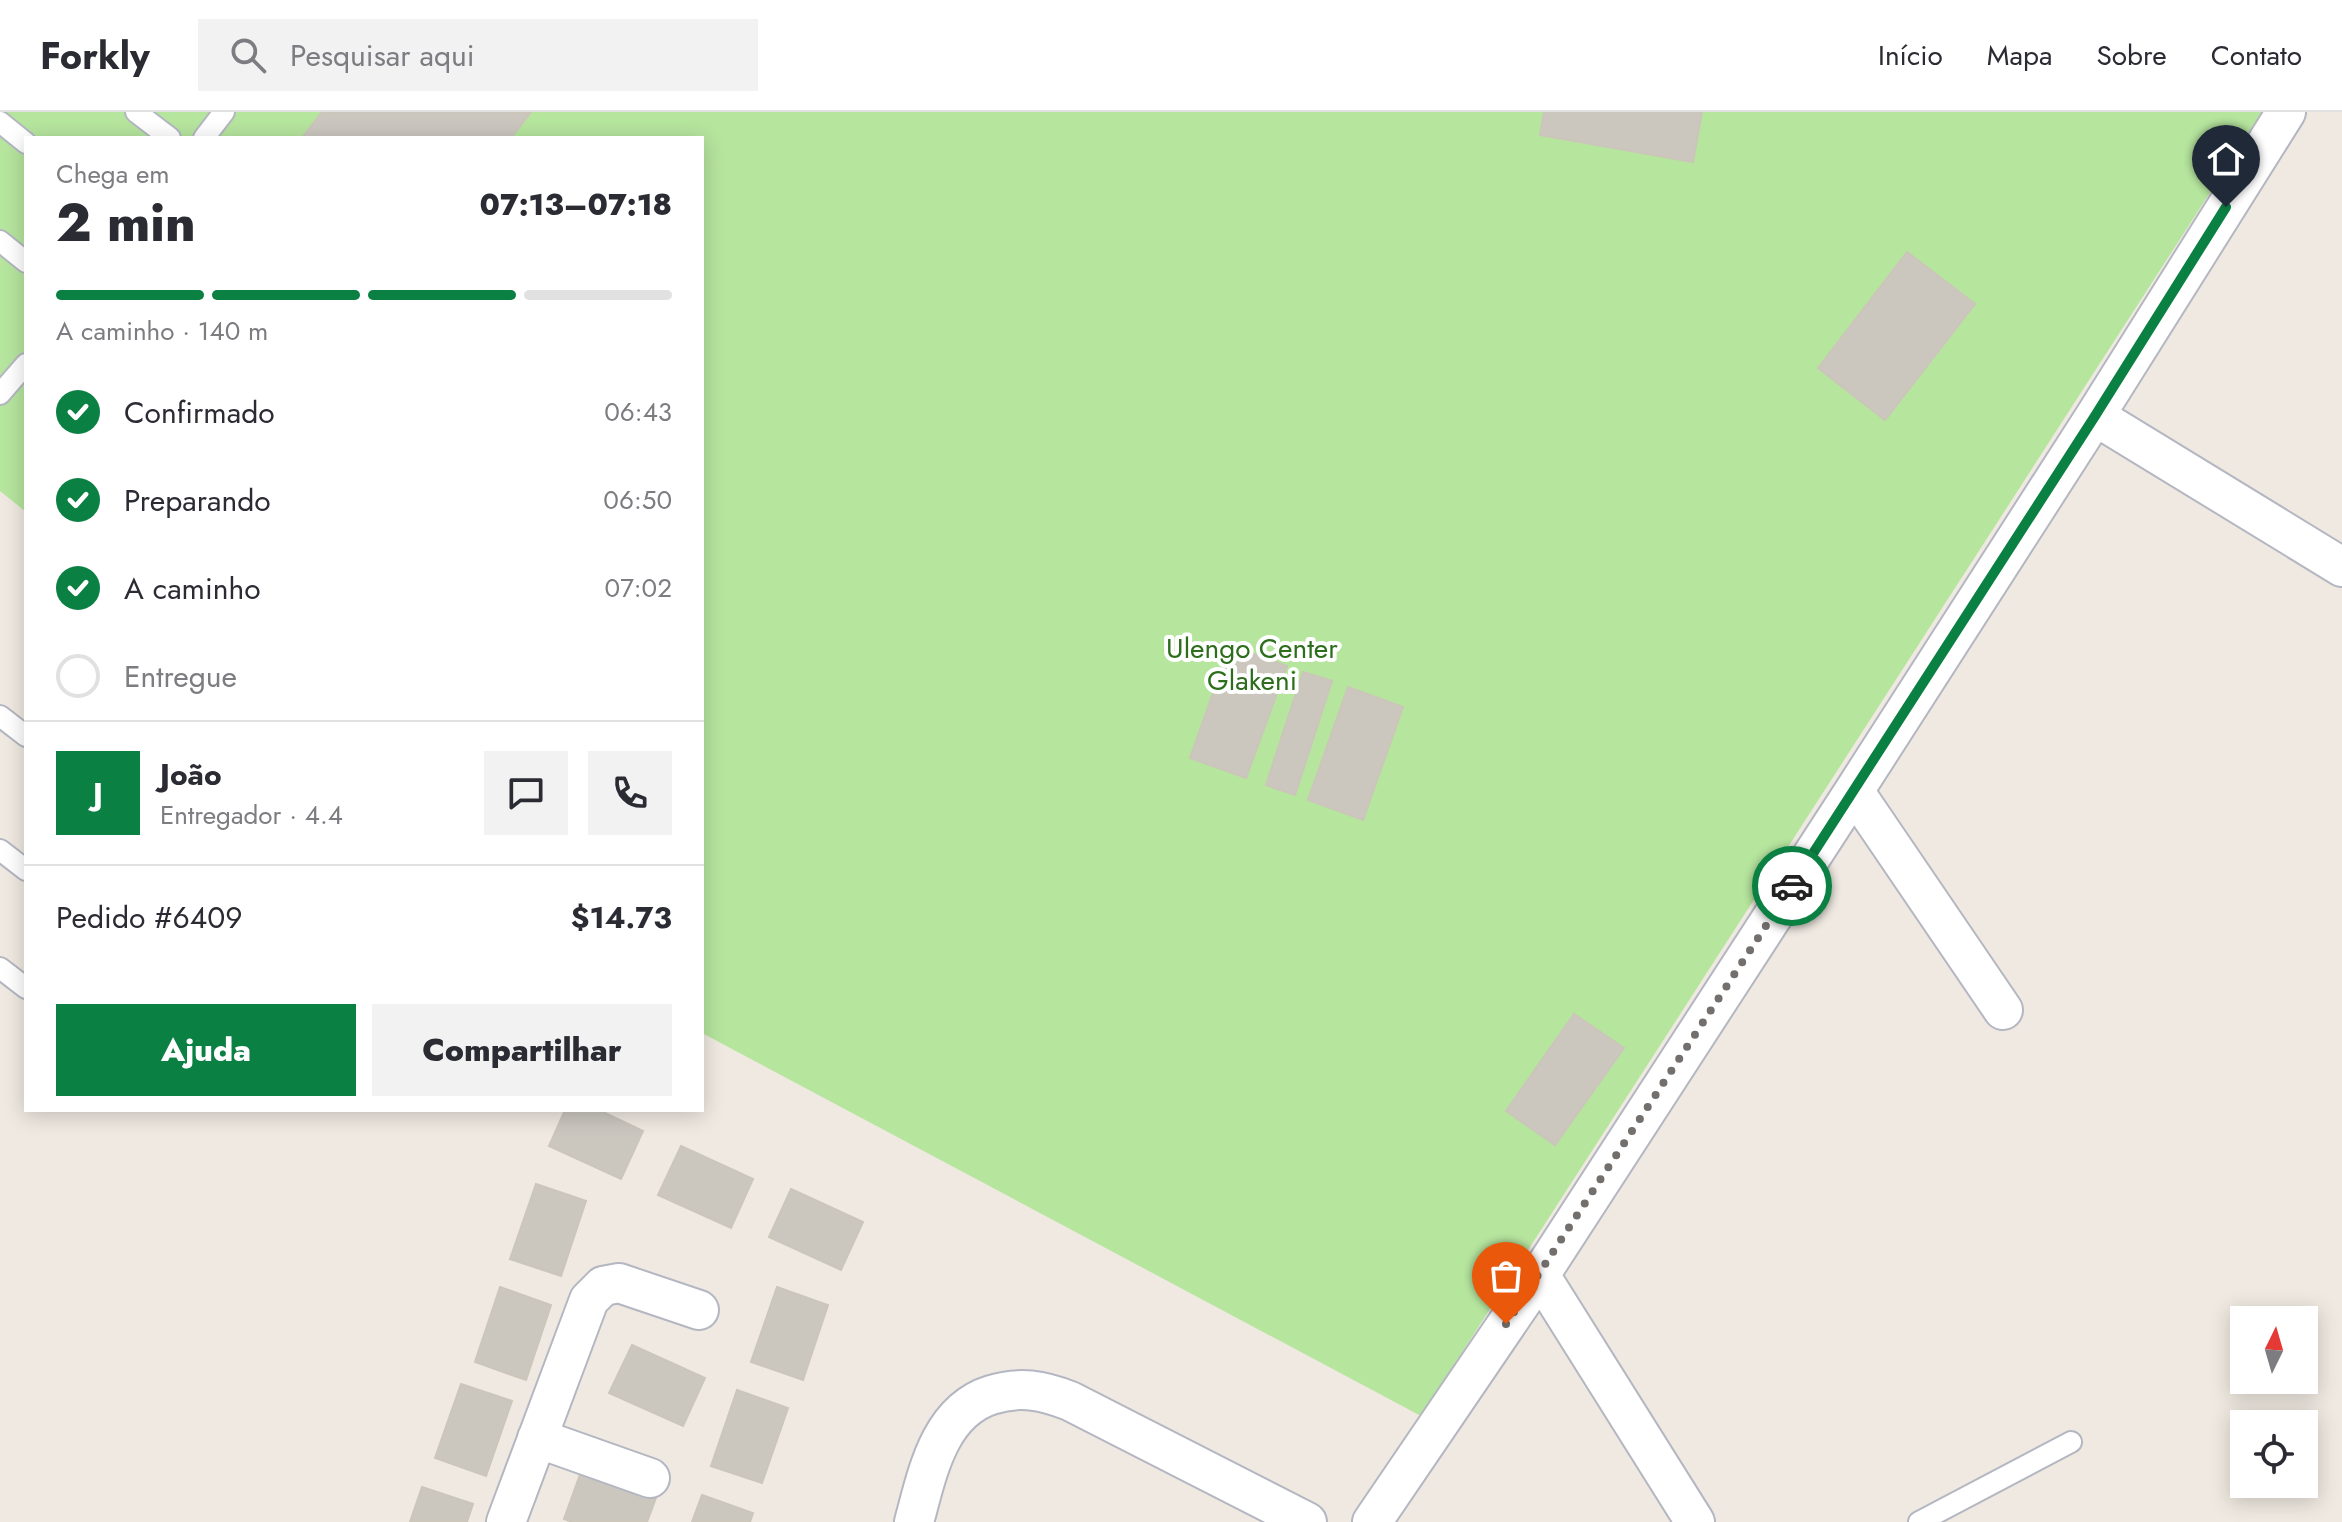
<!DOCTYPE html>
<html lang="pt">
<head>
<meta charset="utf-8">
<style>
	body { margin:0; font-family:Jost,sans-serif; background:#f2f2f3; color:#2b2b33; height:100vh; display:flex; flex-direction:column; font-size:30px; white-space:nowrap }
	* { box-sizing:border-box; margin:0 }
	p { font-size:26px; color:#7c7c81 }
	.icon { flex:none; width:44px; height:44px; fill:none; stroke:currentColor; stroke-width:2; stroke-linecap:round; stroke-linejoin:round }
	.map { position:relative; flex:1; overflow:hidden }
	.sheet { position:absolute; left:24px; top:24px; width:680px; height:976px; display:flex; flex-direction:column; background:#fff; border-radius:0px; box-shadow:0 4px 20px #0003 }
	.sheet>* { flex:none }
	.needle { width:52px; rotate:5deg }
	.buttons { position:absolute; left:2230px; top:1194px; display:grid; gap:16px }
	.buttons a { display:grid; place-items:center; width:88px; height:88px; border-radius:0px; background:#fff; box-shadow:0 4px 20px #0003; font-size:40px }
	.pin { position:absolute; display:grid; place-items:center; width:68px; height:68px; color:#fff; margin:-82px -34px; border-radius:50% 50% 50% 0; rotate:-45deg; box-shadow:0 0 8px #0007 }
	.pin .icon { rotate:45deg }
	.courier { position:absolute; display:grid; place-items:center; width:80px; height:80px; margin:-40px; border:6px solid #0b8043; border-radius:50%; background:#fff; color:#222; box-shadow:0 2px 10px #0007 }
	.headline em { font-style:normal; font-weight:800 }
	.headline div { display:flex; flex-direction:column-reverse }
	.headline { display:flex; align-items:center; justify-content:space-between; height:136px; padding:0 32px }
	h1 { font-size:52px; font-weight:800; line-height:60px }
	.bar { display:grid; grid-template-columns:repeat(4,1fr); gap:12px 8px; align-content:center; height:96px; padding:0 32px }
	.bar i { height:10px; border-radius:6px; background:#e1e1e2 }
	.bar .selected { background:#0b8043 }
	.bar p { grid-column:span 4 }
	.line { display:flex; align-items:center; gap:20px; padding:0 32px; border-top:2px solid #e1e1e2 }
	.line div { flex:1 }
	.round { display:grid; place-items:center; flex:none; width:84px; height:84px; border-radius:0px; background:#f2f2f3 }
	ol { padding:0 32px; list-style:none }
	li { display:flex; align-items:center; gap:24px; height:88px }
	li p { margin-inline-start:auto }
	li .icon { padding:8px; border-radius:50%; background:#0b8043; color:#fff; stroke-width:4 }
	li:last-child { color:#7c7c81 }
	li i { width:44px; height:44px; border:4px solid #e1e1e2; border-radius:50% }
	.action { display:flex; gap:16px; margin-top:auto; padding:16px 32px }
	.action a { flex:1; height:92px; border-radius:0px; background:#0b8043; color:#fff; font-size:32px; font-weight:800; line-height:92px; text-align:center }
	.action a+a { background:#f2f2f3; color:#2b2b33 }
	header { display:flex; align-items:center; gap:48px; box-sizing:border-box; height:112px; padding:0 40px; background:#fff; border-bottom:2px solid #e1e1e2 }
	header strong { font-size:38px }
	nav { display:flex; gap:44px; margin-inline-start:auto; font-size:28px }
	.search { width:560px; height:72px; background:#f2f2f3; display:flex; align-items:center; gap:20px; box-sizing:border-box; padding:0 28px; border-radius:0px; color:#7c7c81; font-size:30px }
	.map>svg:first-child { display:block }
	.green { fill:#b6e59e }
	.building { fill:#cbc7bf; stroke:#cbc5ba; stroke-width:2 }
	.lines { fill:none; stroke-linecap:round; stroke-linejoin:round }
	.lane-casing { stroke:#b4b7c1; stroke-width:24 }
	.street-casing { stroke:#b4b7c1; stroke-width:42 }
	.lane { stroke:#fff; stroke-width:20 }
	.street { stroke:#fff; stroke-width:38 }
	.done { stroke:#726f6d; stroke-width:8; stroke-dasharray:0 14.4 }
	.route { stroke:#0b8043; stroke-width:10 }
	.labels { text-anchor:middle; stroke-width:8; stroke-linejoin:round; paint-order:stroke }
	.park-label { font-size:28px; fill:#2c6e1b; stroke:#fff }
</style>
</head>
<body>
<header>
<strong>Forkly</strong>
<div class="search"><svg class="icon" aria-label="search" viewBox="0 0 24 24"><circle cx="10" cy="10" r="6"/><path d="M15 15l6 6"/></svg>Pesquisar aqui</div>
<nav><a>Início</a><a>Mapa</a><a>Sobre</a><a>Contato</a></nav>
</header>
<div class="map">
<svg width="2342" height="1410" viewBox="0 0 2342 1410">
	<rect width="100%" height="100%" fill="#efe9e1"/>
	<!-- green -->
	<path class="green" d="M 0,0 L 2262,0 L 1421,1304 L 702,921 L 702,26 L 26,26 L 26,400 L 0,379 Z"/>
	<!-- building -->
	<path class="building" d="M 322,0 L 531,0 L 511,26 L 302,26 Z
		M 1544,0 L 1702,0 L 1693,50 L 1540,23 Z
		M 1907,140 L 1975,192 L 1885,308 L 1818,256 Z
		M 1230,533 L 1287,554 L 1246,666 L 1190,646 Z
		M 1303,560 L 1332,569 L 1295,683 L 1266,673 Z
		M 1348,575 L 1403,595 L 1363,708 L 1308,688 Z
		M 1574,902 L 1624,936 L 1555,1033 L 1506,999 Z
		M 565,998 L 599,998 L 643,1019 L 621,1067 L 549,1034 Z
		M 681,1034 L 753,1067 L 731,1116 L 658,1083 Z
		M 536,1072 L 586,1089 L 561,1164 L 510,1147 Z
		M 791,1077 L 863,1110 L 841,1158 L 769,1125 Z
		M 500,1175 L 551,1193 L 526,1268 L 475,1250 Z
		M 777,1175 L 828,1193 L 803,1268 L 751,1250 Z
		M 632,1233 L 705,1266 L 683,1314 L 609,1281 Z
		M 461,1272 L 512,1289 L 486,1364 L 435,1346 Z
		M 737,1278 L 788,1296 L 762,1371 L 711,1354 Z
		M 582,1357 L 657,1383 L 647,1410 L 572,1410 L 564,1407 Z
		M 422,1375 L 473,1392 L 467,1410 L 410,1410 Z
		M 702,1383 L 753,1401 L 750,1410 L 692,1410 Z"/>
	<g class="lines">
		<defs>
			<path id="lane" d="M 136,0 L 170,26
				M 0,10 L 26,31
				M 204,26 L 224,0
				M 0,129 L 26,150
				M 0,282 L 26,252
				M 0,604 L 26,624
				M 0,738 L 26,758
				M 0,856 L 26,876
				M 1919,1410 L 2071,1330"/>
			<path id="street" d="M 2095,304 L 2342,455
				M 1854,679 L 2003,898
				M 1540,1163 L 1695,1410
				M 537,1326 L 650,1366
				M 506,1410 L 589,1188 L 603,1174 L 619,1171 L 699,1198
				M 914,1410 C 927,1363 938,1300 991,1283 C 1020,1274 1042,1278 1070,1289 L 1307,1410
				M 1372,1410 L 1540,1163 L 1854,679 L 2095,304 L 2286,0"/>
		</defs>
		<!-- lane casing -->
		<use href="#lane" class="lane-casing"/>
		<!-- street casing -->
		<use href="#street" class="street-casing"/>
		<!-- lane -->
		<use href="#lane" class="lane"/>
		<!-- street -->
		<use href="#street" class="street"/>
	</g>
	<g class="lines">
		<!-- done -->
		<path class="done" d="M 1506,1212 L 1792,774"/>
		<!-- route -->
		<path class="route" d="M 1792,774 L 2095,304 L 2226,95"/>
	</g>
	<g class="labels">
		<!-- park labels -->
		<g class="park-label">
			<text x="1252" y="546">Ulengo Center<tspan x="1252" dy="32">Glakeni</tspan></text>
		</g>
	</g>
</svg>
<div class="buttons">
<a><svg class="needle" viewBox="-14 -14 28 28"><path d="M0-13l5 13h-10z" fill="#e53935"/><path d="M0 13l5-13h-10z" fill="#7c7c81"/></svg></a>
<a><svg class="icon" aria-label="locate" viewBox="0 0 24 24"><circle cx="12" cy="12" r="6"/><path d="M12 2v4M12 18v4M2 12h4M18 12h4"/></svg></a>
</div>
<div class="pin" style="left:1506px;top:1212px;background:#ea580c"><svg class="icon" aria-label="bag" viewBox="0 0 24 24"><path d="M5 8h14l-1 12H6zM9 8a3 3 0 0 1 6 0"/></svg></div>
<div class="pin" style="left:2226px;top:95px;background:#1f2937"><svg class="icon" aria-label="home" viewBox="0 0 24 24"><path d="M3 11l9-7 9 7M6 9v11h12V9"/></svg></div>
<div class="courier" style="left:1792px;top:774px"><svg class="icon" aria-label="car" viewBox="0 0 24 24"><path d="M5 17H2v-5l4-1 3-4h7l3 4 3 1v5h-3M9 17h6M6 11h13"/><circle cx="7" cy="17" r="2"/><circle cx="17" cy="17" r="2"/></svg></div>
<section class="sheet">
<div class="headline"><div><h1>2 min</h1><p>Chega em</p></div><em>07:13–07:18</em></div>
<div class="bar"><i class="selected"></i><i class="selected"></i><i class="selected"></i><i></i><p>A caminho · 140 m</p></div>
<ol>
<li><svg class="icon" aria-label="check" viewBox="0 0 24 24"><path d="M5 12l5 5 9-10"/></svg>Confirmado<p>06:43</p></li>
<li><svg class="icon" aria-label="check" viewBox="0 0 24 24"><path d="M5 12l5 5 9-10"/></svg>Preparando<p>06:50</p></li>
<li><svg class="icon" aria-label="check" viewBox="0 0 24 24"><path d="M5 12l5 5 9-10"/></svg>A caminho<p>07:02</p></li>
<li><i></i>Entregue</li>
</ol>
<div class="line" style="height:144px"><b class="round" style="background:#0b8043;color:#fff">J</b><div><b>João</b><p>Entregador · 4.4</p></div><a class="round"><svg class="icon" aria-label="chat" viewBox="0 0 24 24"><path d="M4 5h16v11H9l-5 4z"/></svg></a><a class="round"><svg class="icon" aria-label="phone" viewBox="0 0 24 24"><path d="M5 4h4l2 5-3 2q2 4 5 5l2-3 5 2v4C11 20 4 13 5 4z"/></svg></a></div>
<div class="line" style="height:104px"><div>Pedido #6409</div><b>$14.73</b></div>
<div class="action"><a>Ajuda</a><a>Compartilhar</a></div>
</section>
</div>
</body>
</html>
